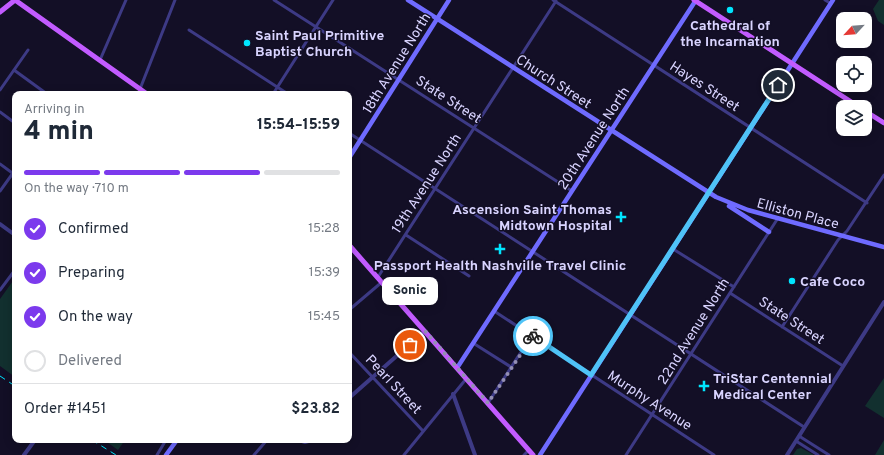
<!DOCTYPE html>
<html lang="en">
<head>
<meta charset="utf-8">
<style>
	body { margin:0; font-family:Overpass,sans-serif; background:#f6f6f7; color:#1f2937; height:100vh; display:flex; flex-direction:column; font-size:15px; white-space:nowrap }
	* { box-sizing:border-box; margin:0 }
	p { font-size:13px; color:#747a83 }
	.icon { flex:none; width:22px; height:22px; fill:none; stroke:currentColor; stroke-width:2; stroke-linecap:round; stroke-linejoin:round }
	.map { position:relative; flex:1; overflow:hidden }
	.side { position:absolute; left:12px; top:91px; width:340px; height:352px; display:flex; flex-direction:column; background:#fff; border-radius:8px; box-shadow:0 2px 10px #0003 }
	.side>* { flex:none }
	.needle { width:26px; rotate:244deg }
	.controls { position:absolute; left:836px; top:12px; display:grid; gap:8px }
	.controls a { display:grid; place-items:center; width:36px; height:36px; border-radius:8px; background:#fff; box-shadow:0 2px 10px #0003; font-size:20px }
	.pin { position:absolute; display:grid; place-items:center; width:34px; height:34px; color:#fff; margin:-17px; border:2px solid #fff; border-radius:50%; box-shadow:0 1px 4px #0007 }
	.courier { position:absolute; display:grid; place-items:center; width:40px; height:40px; margin:-20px; border:3px solid #4fc3f7; border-radius:50%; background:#fff; color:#222; box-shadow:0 1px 5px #0007 }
	.bubble { position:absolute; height:28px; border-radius:8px; background:#fff; box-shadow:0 2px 10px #0003; font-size:13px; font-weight:800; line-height:28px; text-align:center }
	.headline em { font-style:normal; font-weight:800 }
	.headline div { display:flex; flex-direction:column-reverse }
	.headline { display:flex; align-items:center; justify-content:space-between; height:68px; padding:0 12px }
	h1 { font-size:26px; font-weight:800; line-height:30px }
	.bar { display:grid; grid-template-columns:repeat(4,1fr); gap:6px 4px; align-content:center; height:48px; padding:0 12px }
	.bar i { height:5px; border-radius:3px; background:#e0e1e3 }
	.bar .on { background:#7c3aed }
	.bar p { grid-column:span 4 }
	.line { display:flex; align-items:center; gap:10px; padding:0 12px; border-top:1px solid #e0e1e3 }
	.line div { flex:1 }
	ol { padding:0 12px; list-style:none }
	li { display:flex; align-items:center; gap:12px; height:44px }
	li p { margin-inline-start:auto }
	li .icon { padding:4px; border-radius:50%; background:#7c3aed; color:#fff; stroke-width:4 }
	li:last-child { color:#747a83 }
	li i { width:22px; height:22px; border:2px solid #e0e1e3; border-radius:50% }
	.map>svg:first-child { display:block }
	.green { fill:#12302f }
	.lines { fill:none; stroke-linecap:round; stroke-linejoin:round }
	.minor { stroke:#3d3a85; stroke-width:3 }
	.tertiary { stroke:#3d3a85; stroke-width:4 }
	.secondary { stroke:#6f6bff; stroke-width:4.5 }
	.primary { stroke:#c25bff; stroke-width:5 }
	.rail { stroke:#00e5ff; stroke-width:1; stroke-dasharray:6 5; stroke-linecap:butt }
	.done { stroke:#948fb3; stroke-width:4; stroke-dasharray:0 7.2 }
	.route { stroke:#4fc3f7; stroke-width:5 }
	.poi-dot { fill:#00e5ff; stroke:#130f26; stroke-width:1.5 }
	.labels { text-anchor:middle; stroke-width:3; stroke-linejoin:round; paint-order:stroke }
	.poi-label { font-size:14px; font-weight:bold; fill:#d9d4ff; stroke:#130f26; text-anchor:start }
	.street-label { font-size:14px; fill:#d9d4ff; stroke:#130f26 }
</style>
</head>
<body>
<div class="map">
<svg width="884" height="455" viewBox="0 0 884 455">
	<rect width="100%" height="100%" fill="#130f26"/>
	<!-- green -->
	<path class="green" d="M 879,0 L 884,0 L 884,25 L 878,21 L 873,9 Z
		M 15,278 L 15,377 L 0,366 L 0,299 Z
		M 884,378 L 884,418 L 865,406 Z
		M 104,440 L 125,440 L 118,450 Z
		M 884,440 L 884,455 L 875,455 Z
		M 801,448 L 814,455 L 793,455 L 797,449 Z"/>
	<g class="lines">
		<!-- minor -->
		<path class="minor" d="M 274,0 L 572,191
			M 553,0 L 867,203
			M 825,0 L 830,3
			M 189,30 L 288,94
			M 100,60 L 126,0
			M 14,70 L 47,94
			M 140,89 L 175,0
			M 0,90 L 28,50
			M 273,94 L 333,0
			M 0,112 L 15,123
			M 349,133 L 804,427
			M 0,164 L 15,175
			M 0,191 L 13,173
			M 406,235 L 469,276
			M 673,249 L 734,287
			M 378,277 L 556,1
			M 0,290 L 15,270
			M 730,293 L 843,366
			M 349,310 L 382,282
			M 494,311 L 714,455
			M 782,327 L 838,240 L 847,231 L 884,175
			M 473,343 L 511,367
			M 349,352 L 423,431
			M 488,403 L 532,335
			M 799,436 L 829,455
			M 796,441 L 818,455
			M 157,455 L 166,440
			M 254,455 L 267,440
			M 404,455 L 466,379
			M 524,455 L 529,450
			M 626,455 L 778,218"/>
		<!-- tertiary -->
		<path class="tertiary" d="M 0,224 L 15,235
			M 453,394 L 475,455
			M 349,398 L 425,331
			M 299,440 L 305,442 L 312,440
			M 24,455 L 35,440
			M 787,455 L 884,302"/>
		<!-- secondary -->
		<path class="secondary" d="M 408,0 L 716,197 L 748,210 L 884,247
			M 349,158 L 449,0
			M 729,206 L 769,232
			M 457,368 L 696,0
			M 166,455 L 177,440
			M 540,455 L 833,0"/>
		<!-- primary -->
		<path class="primary" d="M 15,0 L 147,94
			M 694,0 L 859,107
			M 0,12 L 15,0
			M 865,111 L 884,123
			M 349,245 L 533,455"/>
		<!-- rail -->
		<path class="rail" d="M 0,376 L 15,386
			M 92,440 L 116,455"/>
	</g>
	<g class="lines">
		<!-- done -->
		<path class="done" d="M 410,345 L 425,331 L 488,403 L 533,336"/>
		<!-- route -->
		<path class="route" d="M 533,336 L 591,375 L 778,85"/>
	</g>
	<!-- markers -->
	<g class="poi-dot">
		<circle cx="730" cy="10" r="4"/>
		<circle cx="247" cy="43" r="4"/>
		<path d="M619 211h4v4h4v4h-4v4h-4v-4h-4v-4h4z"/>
		<path d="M498 243h4v4h4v4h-4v4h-4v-4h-4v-4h4z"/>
		<circle cx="792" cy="281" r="4"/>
		<path d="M702 380h4v4h4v4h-4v4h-4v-4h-4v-4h4z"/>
	</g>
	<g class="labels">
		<!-- poi labels -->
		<g class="poi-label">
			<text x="730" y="30" text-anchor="middle">Cathedral of<tspan x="730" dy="16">the Incarnation</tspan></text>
			<text x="255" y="40">Saint Paul Primitive<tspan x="255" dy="16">Baptist Church</tspan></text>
			<text x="612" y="214" text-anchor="end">Ascension Saint Thomas<tspan x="612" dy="16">Midtown Hospital</tspan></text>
			<text x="500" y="270" text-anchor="middle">Passport Health Nashville Travel Clinic</text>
			<text x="800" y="286">Cafe Coco</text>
			<text x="713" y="383">TriStar Centennial<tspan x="713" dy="16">Medical Center</tspan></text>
		</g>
		<!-- street labels -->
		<g class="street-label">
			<text transform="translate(396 63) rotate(-58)" y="5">18th Avenue North</text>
			<text transform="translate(554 81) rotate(33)" y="5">Church Street</text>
			<text transform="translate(705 86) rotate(33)" y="5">Hayes Street</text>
			<text transform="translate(449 99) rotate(33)" y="5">State Street</text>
			<text transform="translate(593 138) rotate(-57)" y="5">20th Avenue North</text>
			<text transform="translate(426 183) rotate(-57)" y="5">19th Avenue North</text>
			<text transform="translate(798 213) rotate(15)" y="5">Elliston Place</text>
			<text transform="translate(792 320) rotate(33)" y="5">State Street</text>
			<text transform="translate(693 331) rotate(-58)" y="5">22nd Avenue North</text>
			<text transform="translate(394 384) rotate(47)" y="5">Pearl Street</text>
			<text transform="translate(650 400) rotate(33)" y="5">Murphy Avenue</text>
		</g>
	</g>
</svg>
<div class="controls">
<a><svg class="needle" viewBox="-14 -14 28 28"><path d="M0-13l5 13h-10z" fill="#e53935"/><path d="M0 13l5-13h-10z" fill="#747a83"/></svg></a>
<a><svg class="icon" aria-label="locate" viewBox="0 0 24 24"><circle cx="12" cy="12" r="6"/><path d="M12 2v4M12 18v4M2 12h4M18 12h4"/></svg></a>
<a><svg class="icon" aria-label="layers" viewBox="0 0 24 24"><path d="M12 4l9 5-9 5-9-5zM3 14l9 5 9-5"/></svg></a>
</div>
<div class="pin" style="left:410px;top:345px;background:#ea580c"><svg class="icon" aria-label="bag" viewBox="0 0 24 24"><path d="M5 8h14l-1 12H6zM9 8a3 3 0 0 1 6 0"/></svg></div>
<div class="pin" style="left:778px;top:85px;background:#1f2937"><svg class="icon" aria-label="home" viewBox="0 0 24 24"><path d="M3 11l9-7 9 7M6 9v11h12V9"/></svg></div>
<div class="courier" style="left:533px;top:336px"><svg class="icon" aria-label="bike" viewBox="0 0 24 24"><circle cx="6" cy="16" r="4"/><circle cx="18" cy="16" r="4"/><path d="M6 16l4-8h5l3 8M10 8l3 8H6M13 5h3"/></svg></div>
<div class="bubble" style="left:382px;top:277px;width:56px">Sonic</div>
<section class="side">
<div class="headline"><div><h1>4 min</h1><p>Arriving in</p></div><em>15:54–15:59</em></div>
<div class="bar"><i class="on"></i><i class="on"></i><i class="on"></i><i></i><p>On the way · 710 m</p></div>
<ol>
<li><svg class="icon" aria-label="check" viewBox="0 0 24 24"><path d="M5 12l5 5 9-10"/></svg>Confirmed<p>15:28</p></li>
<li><svg class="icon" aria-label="check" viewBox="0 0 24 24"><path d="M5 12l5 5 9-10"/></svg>Preparing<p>15:39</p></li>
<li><svg class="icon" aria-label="check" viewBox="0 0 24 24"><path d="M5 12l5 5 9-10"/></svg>On the way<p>15:45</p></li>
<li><i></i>Delivered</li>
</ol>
<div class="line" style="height:52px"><div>Order #1451</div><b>$23.82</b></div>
</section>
</div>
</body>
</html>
